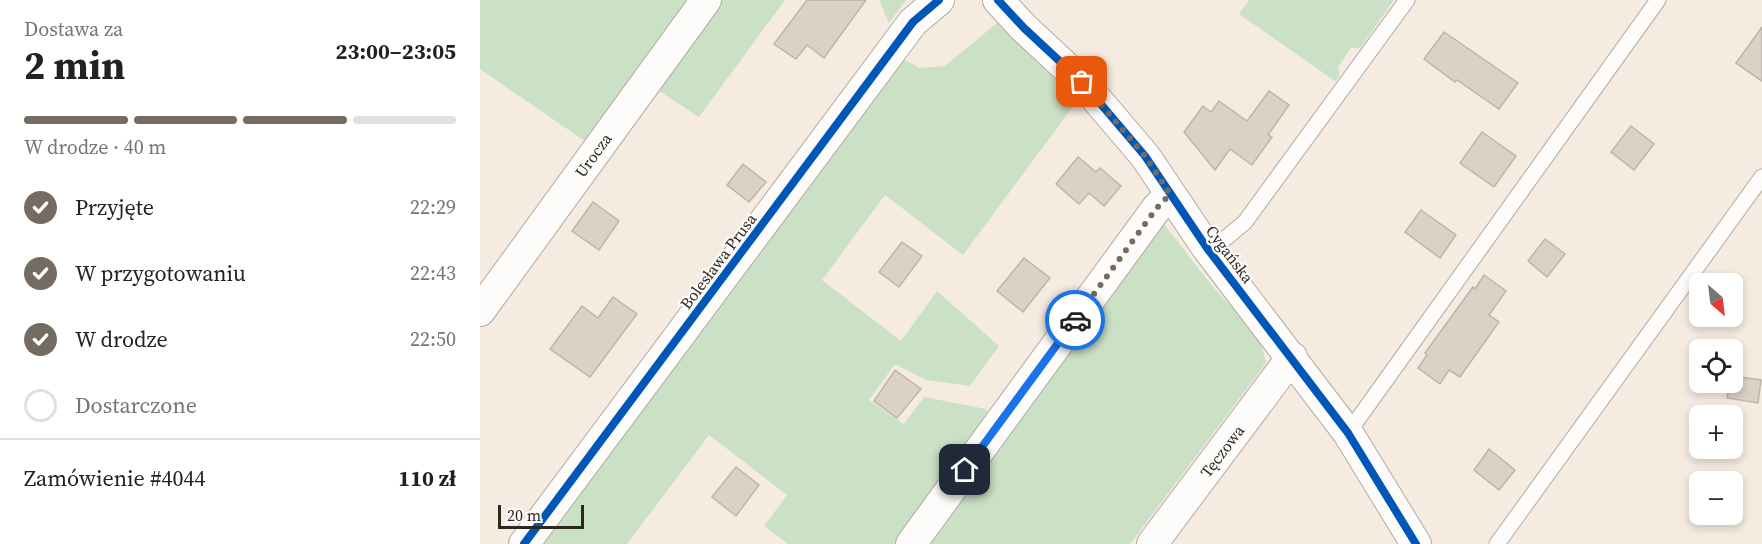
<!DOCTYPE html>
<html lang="pl">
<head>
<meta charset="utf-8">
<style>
	body { margin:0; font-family:"Source Serif 4",serif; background:#f6f6f6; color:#222; height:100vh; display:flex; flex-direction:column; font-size:22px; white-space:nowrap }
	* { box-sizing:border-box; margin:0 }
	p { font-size:20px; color:#767676 }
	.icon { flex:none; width:33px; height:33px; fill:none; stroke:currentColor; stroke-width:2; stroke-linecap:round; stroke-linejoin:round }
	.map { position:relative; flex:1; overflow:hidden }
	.side { display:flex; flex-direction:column; background:#fff; width:480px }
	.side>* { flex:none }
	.needle { width:39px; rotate:152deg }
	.tools { position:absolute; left:1209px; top:273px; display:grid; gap:12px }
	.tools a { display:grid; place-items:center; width:54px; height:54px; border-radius:9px; background:#fff; box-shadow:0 3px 9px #0003; font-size:30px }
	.scale { position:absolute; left:18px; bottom:15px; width:86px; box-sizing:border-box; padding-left:6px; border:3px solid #2f271e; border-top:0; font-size:16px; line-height:21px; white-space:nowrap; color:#2f271e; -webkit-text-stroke:4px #fbfbfb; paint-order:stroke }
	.pin { position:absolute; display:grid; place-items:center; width:51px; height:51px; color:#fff; margin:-26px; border-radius:12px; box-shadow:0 3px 9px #0006 }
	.courier { position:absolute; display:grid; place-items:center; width:60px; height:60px; margin:-30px; border:4px solid #1a73e8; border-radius:50%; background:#fff; color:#222; box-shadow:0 2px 8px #0007 }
	.overview em { font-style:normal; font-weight:700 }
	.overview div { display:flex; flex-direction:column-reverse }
	.overview { display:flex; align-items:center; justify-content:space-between; height:102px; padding:0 24px }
	h1 { font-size:39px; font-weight:700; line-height:45px }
	.bar { display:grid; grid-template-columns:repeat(4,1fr); gap:9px 6px; align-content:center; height:72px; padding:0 24px }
	.bar i { height:8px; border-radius:4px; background:#e0e0e0 }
	.bar .selected { background:#746c62 }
	.bar p { grid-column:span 4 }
	.line { display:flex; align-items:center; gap:15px; padding:0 24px; border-top:2px solid #e0e0e0 }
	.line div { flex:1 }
	ol { padding:0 24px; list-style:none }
	li { display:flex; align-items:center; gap:18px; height:66px }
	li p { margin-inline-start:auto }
	li .icon { padding:6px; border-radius:50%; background:#746c62; color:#fff; stroke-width:4 }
	li:last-child { color:#767676 }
	li i { width:33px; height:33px; border:3px solid #e0e0e0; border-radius:50% }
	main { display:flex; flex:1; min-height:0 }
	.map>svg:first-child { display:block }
	.green { fill:#cbe1c6 }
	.building { fill:#dad1c7; stroke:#bdb5ac; stroke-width:1.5 }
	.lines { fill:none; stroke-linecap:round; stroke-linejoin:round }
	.lane-casing { stroke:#b3aba1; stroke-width:17 }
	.street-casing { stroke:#b3aba1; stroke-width:32 }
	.lane { stroke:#fefcfa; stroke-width:15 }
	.street { stroke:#fefcfa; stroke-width:30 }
	.cycleway-casing { stroke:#fbfbfb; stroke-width:11 }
	.cycleway { stroke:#0057b8; stroke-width:8 }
	.done { stroke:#746c62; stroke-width:6; stroke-dasharray:0 10.8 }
	.route { stroke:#1a73e8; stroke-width:8 }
	.labels { text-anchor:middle; stroke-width:4.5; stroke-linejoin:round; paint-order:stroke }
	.street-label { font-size:16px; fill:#2f271e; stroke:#fbfbfb }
</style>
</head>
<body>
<main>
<section class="side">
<div class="overview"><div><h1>2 min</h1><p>Dostawa za</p></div><em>23:00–23:05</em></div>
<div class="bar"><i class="selected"></i><i class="selected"></i><i class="selected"></i><i></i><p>W drodze · 40 m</p></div>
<ol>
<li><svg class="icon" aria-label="check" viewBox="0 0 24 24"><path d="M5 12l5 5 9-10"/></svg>Przyjęte<p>22:29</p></li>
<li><svg class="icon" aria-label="check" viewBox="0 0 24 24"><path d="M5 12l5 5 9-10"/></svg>W przygotowaniu<p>22:43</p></li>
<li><svg class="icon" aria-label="check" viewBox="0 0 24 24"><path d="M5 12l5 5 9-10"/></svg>W drodze<p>22:50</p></li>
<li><i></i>Dostarczone</li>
</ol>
<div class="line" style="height:78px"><div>Zamówienie #4044</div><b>110 zł</b></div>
</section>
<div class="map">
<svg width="1282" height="544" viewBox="0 0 1282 544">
	<rect width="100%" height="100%" fill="#f5ebe0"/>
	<!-- green -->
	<path class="green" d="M 0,0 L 217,0 L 112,146 L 0,69 Z
		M 236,0 L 305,0 L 219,117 L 173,87 Z
		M 399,0 L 426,0 L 409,23 Z
		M 769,0 L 914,0 L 880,48 L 871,48 L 858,67 L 860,75 L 855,81 L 759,14 Z
		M 517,23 L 597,101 L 483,255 L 405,195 L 342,280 L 421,341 L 457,291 L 519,346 L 490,386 L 446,380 L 415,364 L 389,400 L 424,424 L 444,397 L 506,409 L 511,420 L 421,544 L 308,544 L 284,526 L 307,495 L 229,435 L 147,544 L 52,544 L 422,59 L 440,68 L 465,66 Z
		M 680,219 L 733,287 L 779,335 L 786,363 L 650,544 L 442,544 Z"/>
	<!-- building -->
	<path class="building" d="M 327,0 L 386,0 L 344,58 L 327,45 L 316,59 L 294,44 Z
		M 1282,27 L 1282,81 L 1256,63 Z
		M 964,32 L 1038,83 L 1019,109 L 977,80 L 975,82 L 944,59 Z
		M 789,91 L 809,105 L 788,135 L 792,137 L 772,165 L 750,149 L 735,170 L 704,132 L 723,106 L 731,112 L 739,101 L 767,121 Z
		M 1151,126 L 1174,144 L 1154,170 L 1131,152 Z
		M 1002,132 L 1036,156 L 1014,187 L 980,163 Z
		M 598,157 L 616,172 L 620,168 L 641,186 L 624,206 L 609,193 L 599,204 L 576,184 Z
		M 263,164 L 286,182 L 269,202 L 247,185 Z
		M 113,202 L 139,221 L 119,250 L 92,231 Z
		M 941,210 L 976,235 L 960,258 L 925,232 Z
		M 1065,239 L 1085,254 L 1067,277 L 1048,261 Z
		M 422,242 L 442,256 L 419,287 L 399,272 Z
		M 544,258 L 570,278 L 543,312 L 517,291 Z
		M 1004,275 L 1026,291 L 1009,315 L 1019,322 L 980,377 L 969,370 L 960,384 L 938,368 L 947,355 L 945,353 L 993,287 L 995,289 Z
		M 133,297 L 157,314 L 110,377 L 70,349 L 102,306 L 118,318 Z
		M 415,370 L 441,389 L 417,418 L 394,401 Z
		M 1252,376 L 1281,380 L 1278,403 L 1247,398 L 1250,382 L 1252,382 Z
		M 1009,449 L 1035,470 L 1019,490 L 994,470 Z
		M 256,467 L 279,485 L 256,516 L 232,497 Z"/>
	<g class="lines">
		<defs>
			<path id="lane" d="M 727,248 L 740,243 L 765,222 L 927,0
				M 868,433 L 1178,0
				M 1017,544 L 1282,177"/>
			<path id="street" d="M 518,0 L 544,28 L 602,82 L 665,156 L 727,248 L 868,433 L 936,544
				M 0,311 L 226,0
				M 44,544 L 433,22 L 459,0
				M 431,544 L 676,209 L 690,194
				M 672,544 L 812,357"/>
		</defs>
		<!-- lane casing -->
		<use href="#lane" class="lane-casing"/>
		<!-- street casing -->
		<use href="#street" class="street-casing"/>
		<!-- lane -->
		<use href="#lane" class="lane"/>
		<!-- street -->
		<use href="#street" class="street"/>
		<defs>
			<path id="cycleway" d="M 518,0 L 544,28 L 602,82 L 665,156 L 727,248 L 868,433 L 936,544
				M 44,544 L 433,22 L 459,0"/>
		</defs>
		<!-- cycleway casing -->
		<use href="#cycleway" class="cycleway-casing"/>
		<!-- cycleway -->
		<use href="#cycleway" class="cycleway"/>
	</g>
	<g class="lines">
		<!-- done -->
		<path class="done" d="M 595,320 L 676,209 L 690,194 L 665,156 L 602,82"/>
		<!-- route -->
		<path class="route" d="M 485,470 L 595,320"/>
	</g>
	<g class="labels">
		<!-- street labels -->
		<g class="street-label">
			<text transform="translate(113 155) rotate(-54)" y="6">Urocza</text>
			<text transform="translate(750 254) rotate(53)" y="6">Cygańska</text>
			<text transform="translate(238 261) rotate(-53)" y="6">Bolesława Prusa</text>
			<text transform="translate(742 451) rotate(-53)" y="6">Tęczowa</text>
		</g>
	</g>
</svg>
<div class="tools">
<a><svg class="needle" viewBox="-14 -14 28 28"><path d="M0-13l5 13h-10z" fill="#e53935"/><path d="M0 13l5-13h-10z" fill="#767676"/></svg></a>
<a><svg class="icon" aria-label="locate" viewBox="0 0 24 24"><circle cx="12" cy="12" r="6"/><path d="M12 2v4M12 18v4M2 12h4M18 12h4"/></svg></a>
<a>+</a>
<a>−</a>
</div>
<div class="scale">20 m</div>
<div class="pin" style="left:602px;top:82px;background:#ea580c"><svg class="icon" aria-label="bag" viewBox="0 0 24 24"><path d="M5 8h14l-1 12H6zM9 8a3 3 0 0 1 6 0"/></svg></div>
<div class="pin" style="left:485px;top:470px;background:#1f2937"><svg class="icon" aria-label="home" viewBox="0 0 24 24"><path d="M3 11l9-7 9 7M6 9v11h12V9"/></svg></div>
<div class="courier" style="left:595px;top:320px"><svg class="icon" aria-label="car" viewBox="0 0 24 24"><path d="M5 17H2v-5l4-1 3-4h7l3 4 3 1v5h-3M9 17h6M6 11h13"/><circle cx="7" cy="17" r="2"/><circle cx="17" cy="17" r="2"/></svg></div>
</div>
</main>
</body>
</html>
